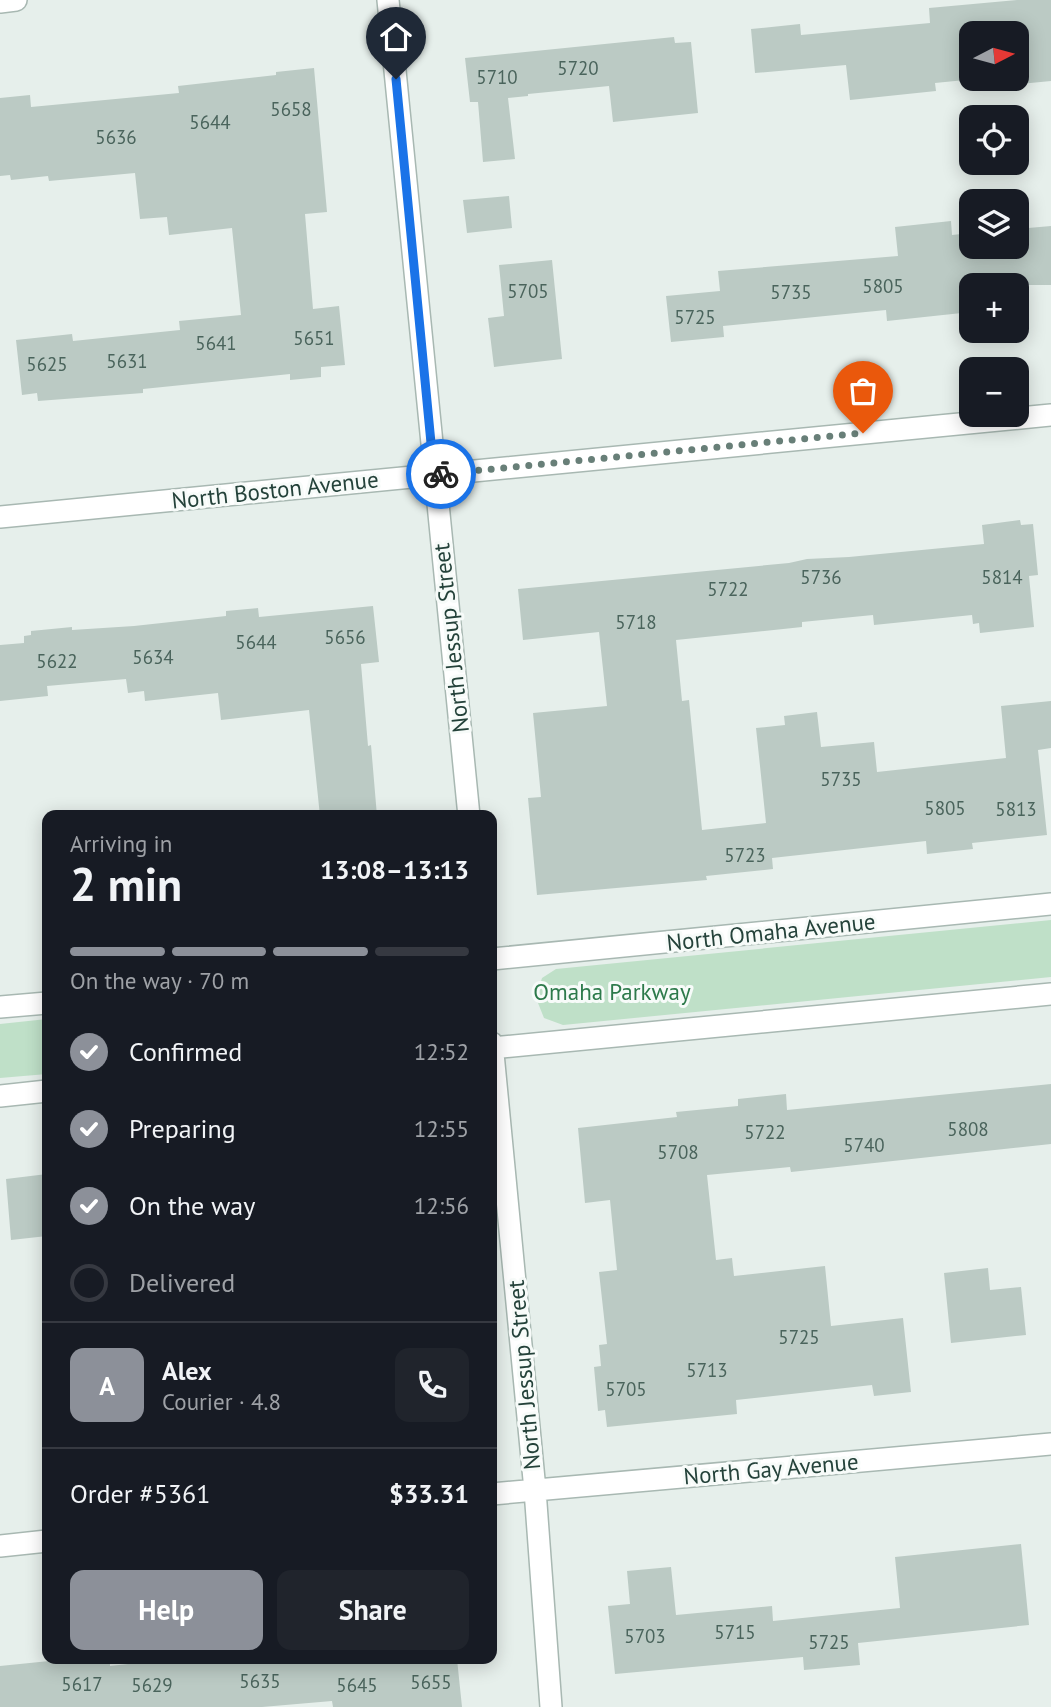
<!DOCTYPE html>
<html lang="en">
<head>
<meta charset="utf-8">
<style>
	body { margin:0; font-family:"PT Sans",sans-serif; background:#20242c; color:#f1f3f6; height:100vh; display:flex; flex-direction:column; font-size:26px; white-space:nowrap }
	* { box-sizing:border-box; margin:0 }
	p { font-size:23px; color:#9ea1a6 }
	.icon { flex:none; width:38px; height:38px; fill:none; stroke:currentColor; stroke-width:2; stroke-linecap:round; stroke-linejoin:round }
	.map { position:relative; flex:1; overflow:hidden }
	.drawer { position:absolute; left:42px; top:810px; width:455px; height:854px; display:flex; flex-direction:column; background:#171b24; border-radius:14px; box-shadow:0 4px 18px #0003 }
	.drawer>* { flex:none }
	.needle { width:46px; rotate:84deg }
	.tools { position:absolute; left:959px; top:21px; display:grid; gap:14px }
	.tools a { display:grid; place-items:center; width:70px; height:70px; border-radius:14px; background:#171b24; box-shadow:0 4px 18px #0003; font-size:35px }
	.pin { position:absolute; display:grid; place-items:center; width:60px; height:60px; color:#fff; margin:-72px -30px; border-radius:50% 50% 50% 0; rotate:-45deg; box-shadow:0 0 7px #0007 }
	.pin .icon { rotate:45deg }
	.courier { position:absolute; display:grid; place-items:center; width:70px; height:70px; margin:-35px; border:5px solid #1a73e8; border-radius:50%; background:#fff; color:#222; box-shadow:0 2px 9px #0007 }
	.overview em { font-style:normal; font-weight:800 }
	.overview div { display:flex; flex-direction:column-reverse }
	.overview { display:flex; align-items:center; justify-content:space-between; height:119px; padding:0 28px }
	h1 { font-size:46px; font-weight:800; line-height:52px }
	.bar { display:grid; grid-template-columns:repeat(4,1fr); gap:10px 7px; align-content:center; height:84px; padding:0 28px }
	.bar i { height:9px; border-radius:5px; background:#363941 }
	.bar .on { background:#8c9099 }
	.bar p { grid-column:span 4 }
	.line { display:flex; align-items:center; gap:18px; padding:0 28px; border-top:2px solid #363941 }
	.line div { flex:1 }
	.round { display:grid; place-items:center; flex:none; width:74px; height:74px; border-radius:14px; background:#20242c }
	ol { padding:0 28px; list-style:none }
	li { display:flex; align-items:center; gap:21px; height:77px }
	li p { margin-inline-start:auto }
	li .icon { padding:7px; border-radius:50%; background:#8c9099; color:#fff; stroke-width:4 }
	li:last-child { color:#9ea1a6 }
	li i { width:38px; height:38px; border:4px solid #363941; border-radius:50% }
	.action { display:flex; gap:14px; margin-top:auto; padding:14px 28px }
	.action a { flex:1; height:80px; border-radius:14px; background:#8c9099; color:#fff; font-size:28px; font-weight:800; line-height:80px; text-align:center }
	.action a+a { background:#20242c; color:#f1f3f6 }
	.map>svg:first-child { display:block }
	.green { fill:#bfe0c8 }
	.building { fill:#bbcac4 }
	.lines { fill:none; stroke-linecap:round; stroke-linejoin:round }
	.minor-casing { stroke:#a8b8b2; stroke-width:24 }
	.minor { stroke:#fff; stroke-width:21 }
	.done { stroke:#687f78; stroke-width:7; stroke-dasharray:0 12.6 }
	.route { stroke:#1a73e8; stroke-width:9 }
	.labels { text-anchor:middle; stroke-width:6; stroke-linejoin:round; paint-order:stroke }
	.number-label { font-size:19px; fill:#4a645c }
	.street-label { font-size:23px; fill:#24423a; stroke:#f7fbf9 }
	.park-label { font-size:23px; fill:#2d7a4b; stroke:#f7fbf9 }
</style>
</head>
<body>
<div class="map">
<svg width="1051" height="1707" viewBox="0 0 1051 1707">
	<rect width="100%" height="100%" fill="#e6efeb"/>
	<!-- green -->
	<path class="green" d="M 1051,920 L 1051,977 L 563,1025 L 544,1018 L 536,998 L 542,978 L 556,969 Z
		M 47,1019 L 47,1074 L 0,1078 L 0,1024 Z"/>
	<!-- building -->
	<path class="building" d="M 1017,0 L 1051,0 L 1051,81 L 1020,84 L 1019,74 L 1017,74 L 1017,33 L 971,33 L 971,79 L 975,79 L 935,83 L 936,91 L 850,100 L 846,65 L 755,73 L 751,29 L 800,24 L 801,35 L 930,23 L 929,8 Z
		M 674,37 L 675,43 L 691,42 L 698,113 L 613,122 L 609,86 L 528,94 L 528,96 L 508,98 L 515,159 L 483,162 L 478,102 L 470,102 L 465,58 Z
		M 314,68 L 327,212 L 305,214 L 313,309 L 339,306 L 345,365 L 321,367 L 321,377 L 290,380 L 290,374 L 143,389 L 143,393 L 38,401 L 37,393 L 22,395 L 16,340 L 72,334 L 73,341 L 180,330 L 179,321 L 241,315 L 232,228 L 169,235 L 167,217 L 140,219 L 135,173 L 49,181 L 48,176 L 11,180 L 10,175 L 0,176 L 0,98 L 30,95 L 31,107 L 179,93 L 178,86 L 276,75 L 276,72 Z
		M 509,196 L 512,228 L 467,233 L 463,200 Z
		M 951,221 L 952,235 L 971,233 L 971,247 L 1017,247 L 1017,229 L 1051,226 L 1051,285 L 971,285 L 971,312 L 887,321 L 886,310 L 723,326 L 724,337 L 671,342 L 666,296 L 720,291 L 718,271 L 898,256 L 895,227 Z
		M 552,260 L 562,359 L 494,367 L 488,318 L 504,316 L 499,265 Z
		M 1020,520 L 1021,525 L 1033,524 L 1038,575 L 1029,576 L 1034,627 L 980,633 L 979,623 L 973,624 L 972,615 L 874,625 L 873,615 L 802,622 L 802,627 L 676,640 L 682,701 L 689,700 L 702,830 L 766,823 L 756,728 L 785,725 L 784,716 L 817,712 L 821,747 L 874,742 L 877,772 L 1006,758 L 1001,706 L 1051,701 L 1051,748 L 1038,750 L 1047,835 L 972,843 L 973,849 L 927,854 L 926,841 L 772,858 L 773,869 L 706,876 L 707,880 L 537,895 L 528,798 L 541,797 L 533,713 L 607,706 L 599,632 L 523,640 L 518,589 L 789,563 L 807,559 L 849,557 L 984,544 L 982,525 Z
		M 373,606 L 379,662 L 361,664 L 368,746 L 371,745 L 377,816 L 320,816 L 309,710 L 221,720 L 218,693 L 145,701 L 144,691 L 128,693 L 126,679 L 47,686 L 48,696 L 0,701 L 0,645 L 24,643 L 24,636 L 31,635 L 31,631 L 72,627 L 72,630 L 134,626 L 226,616 L 226,611 L 258,608 L 259,617 Z
		M 1051,1084 L 1051,1144 L 791,1172 L 790,1167 L 707,1175 L 716,1260 L 732,1258 L 734,1276 L 825,1266 L 831,1326 L 903,1318 L 911,1392 L 874,1396 L 872,1385 L 736,1400 L 737,1414 L 607,1427 L 605,1410 L 598,1411 L 594,1367 L 601,1366 L 599,1345 L 607,1344 L 599,1272 L 617,1270 L 610,1200 L 585,1203 L 578,1128 L 677,1117 L 676,1112 L 738,1106 L 738,1099 L 786,1094 L 787,1110 Z
		M 47,1174 L 47,1236 L 11,1240 L 6,1179 Z
		M 988,1268 L 990,1290 L 1021,1287 L 1026,1335 L 951,1343 L 944,1273 Z
		M 1021,1544 L 1029,1625 L 858,1643 L 860,1665 L 804,1670 L 803,1657 L 615,1674 L 608,1606 L 630,1604 L 627,1571 L 671,1567 L 676,1615 L 772,1606 L 773,1621 L 900,1608 L 895,1557 Z
		M 69,1659 L 110,1659 L 110,1666 L 173,1659 L 457,1659 L 462,1707 L 333,1707 L 332,1701 L 262,1707 L 0,1707 L 0,1666 Z"/>
	<g class="lines">
		<defs>
			<path id="minor" d="M 388,0 L 469,816
				M 0,2 L 16,0
				M 0,517 L 1051,415
				M 492,959 L 1051,904
				M 0,1007 L 47,1003
				M 492,1043 L 535,1490 L 551,1707
				M 492,1048 L 1051,994
				M 0,1096 L 47,1091
				M 492,1494 L 1051,1444
				M 0,1546 L 47,1541"/>
		</defs>
		<!-- minor casing -->
		<use href="#minor" class="minor-casing"/>
		<!-- minor -->
		<use href="#minor" class="minor"/>
	</g>
	<g class="lines">
		<!-- done -->
		<path class="done" d="M 441,474 L 863,433"/>
		<!-- route -->
		<path class="route" d="M 396,79 L 434,474 L 441,474"/>
	</g>
	<g class="labels">
		<!-- number labels -->
		<g class="number-label">
			<text x="578" y="75">5720</text>
			<text x="497" y="84">5710</text>
			<text x="291" y="116">5658</text>
			<text x="210" y="129">5644</text>
			<text x="116" y="144">5636</text>
			<text x="883" y="293">5805</text>
			<text x="528" y="298">5705</text>
			<text x="791" y="299">5735</text>
			<text x="695" y="324">5725</text>
			<text x="314" y="345">5651</text>
			<text x="216" y="350">5641</text>
			<text x="127" y="368">5631</text>
			<text x="47" y="371">5625</text>
			<text x="821" y="584">5736</text>
			<text x="1002" y="584">5814</text>
			<text x="728" y="596">5722</text>
			<text x="636" y="629">5718</text>
			<text x="345" y="644">5656</text>
			<text x="256" y="649">5644</text>
			<text x="153" y="664">5634</text>
			<text x="57" y="668">5622</text>
			<text x="841" y="786">5735</text>
			<text x="945" y="815">5805</text>
			<text x="1016" y="816">5813</text>
			<text x="745" y="862">5723</text>
			<text x="968" y="1136">5808</text>
			<text x="765" y="1139">5722</text>
			<text x="864" y="1152">5740</text>
			<text x="678" y="1159">5708</text>
			<text x="799" y="1344">5725</text>
			<text x="707" y="1377">5713</text>
			<text x="626" y="1396">5705</text>
			<text x="735" y="1639">5715</text>
			<text x="645" y="1643">5703</text>
			<text x="829" y="1649">5725</text>
			<text x="260" y="1688">5635</text>
			<text x="431" y="1689">5655</text>
			<text x="82" y="1691">5617</text>
			<text x="152" y="1692">5629</text>
			<text x="357" y="1692">5645</text>
		</g>
		<!-- street labels -->
		<g class="street-label">
			<text transform="translate(275 490) rotate(-6)" y="8">North Boston Avenue</text>
			<text transform="translate(451 638) rotate(-96)" y="8">North Jessup Street</text>
			<text transform="translate(771 932) rotate(-6)" y="8">North Omaha Avenue</text>
			<text transform="translate(524 1375) rotate(-95)" y="8">North Jessup Street</text>
			<text transform="translate(771 1469) rotate(-5)" y="8">North Gay Avenue</text>
		</g>
		<!-- park labels -->
		<g class="park-label">
			<text x="612" y="1000">Omaha Parkway</text>
		</g>
	</g>
</svg>
<div class="tools">
<a><svg class="needle" viewBox="-14 -14 28 28"><path d="M0-13l5 13h-10z" fill="#e53935"/><path d="M0 13l5-13h-10z" fill="#9ea1a6"/></svg></a>
<a><svg class="icon" aria-label="locate" viewBox="0 0 24 24"><circle cx="12" cy="12" r="6"/><path d="M12 2v4M12 18v4M2 12h4M18 12h4"/></svg></a>
<a><svg class="icon" aria-label="layers" viewBox="0 0 24 24"><path d="M12 4l9 5-9 5-9-5zM3 14l9 5 9-5"/></svg></a>
<a>+</a>
<a>−</a>
</div>
<div class="pin" style="left:863px;top:433px;background:#ea580c"><svg class="icon" aria-label="bag" viewBox="0 0 24 24"><path d="M5 8h14l-1 12H6zM9 8a3 3 0 0 1 6 0"/></svg></div>
<div class="pin" style="left:396px;top:79px;background:#1f2937"><svg class="icon" aria-label="home" viewBox="0 0 24 24"><path d="M3 11l9-7 9 7M6 9v11h12V9"/></svg></div>
<div class="courier" style="left:441px;top:474px"><svg class="icon" aria-label="bike" viewBox="0 0 24 24"><circle cx="6" cy="16" r="4"/><circle cx="18" cy="16" r="4"/><path d="M6 16l4-8h5l3 8M10 8l3 8H6M13 5h3"/></svg></div>
<section class="drawer">
<div class="overview"><div><h1>2 min</h1><p>Arriving in</p></div><em>13:08–13:13</em></div>
<div class="bar"><i class="on"></i><i class="on"></i><i class="on"></i><i></i><p>On the way · 70 m</p></div>
<ol>
<li><svg class="icon" aria-label="check" viewBox="0 0 24 24"><path d="M5 12l5 5 9-10"/></svg>Confirmed<p>12:52</p></li>
<li><svg class="icon" aria-label="check" viewBox="0 0 24 24"><path d="M5 12l5 5 9-10"/></svg>Preparing<p>12:55</p></li>
<li><svg class="icon" aria-label="check" viewBox="0 0 24 24"><path d="M5 12l5 5 9-10"/></svg>On the way<p>12:56</p></li>
<li><i></i>Delivered</li>
</ol>
<div class="line" style="height:126px"><b class="round" style="background:#8c9099;color:#fff">A</b><div><b>Alex</b><p>Courier · 4.8</p></div><a class="round"><svg class="icon" aria-label="phone" viewBox="0 0 24 24"><path d="M5 4h4l2 5-3 2q2 4 5 5l2-3 5 2v4C11 20 4 13 5 4z"/></svg></a></div>
<div class="line" style="height:91px"><div>Order #5361</div><b>$33.31</b></div>
<div class="action"><a>Help</a><a>Share</a></div>
</section>
</div>
</body>
</html>
